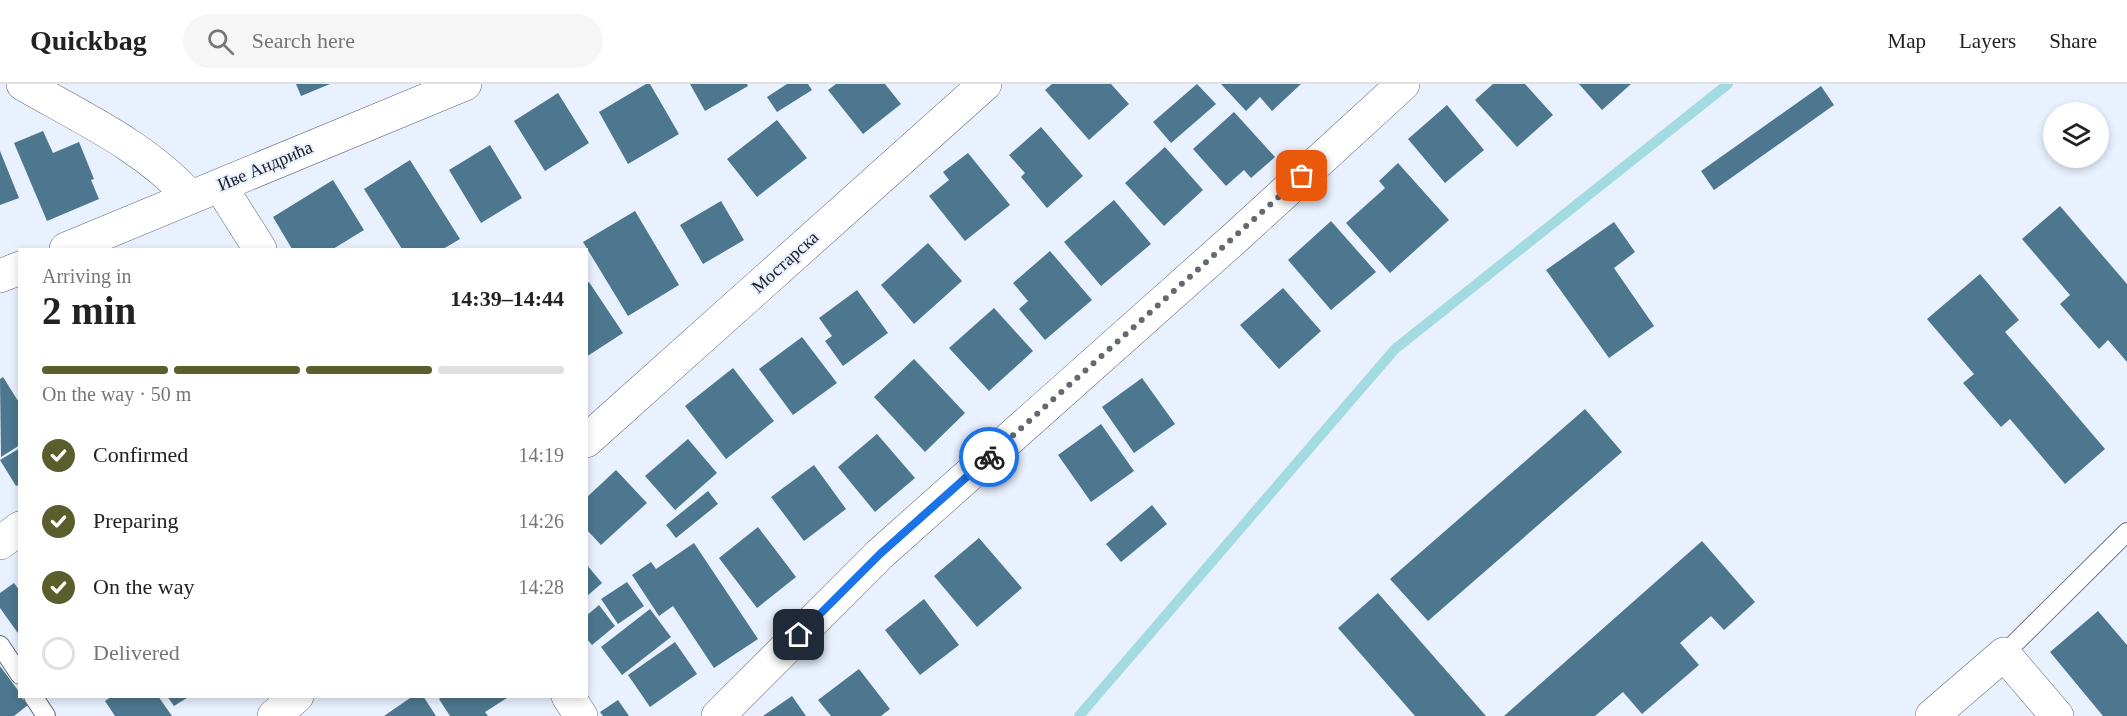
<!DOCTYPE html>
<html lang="en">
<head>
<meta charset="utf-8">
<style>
	body { margin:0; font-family:"Times New Roman",serif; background:#f6f6f6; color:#222; height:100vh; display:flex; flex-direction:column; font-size:22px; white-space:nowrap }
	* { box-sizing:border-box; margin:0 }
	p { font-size:20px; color:#767676 }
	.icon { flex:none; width:33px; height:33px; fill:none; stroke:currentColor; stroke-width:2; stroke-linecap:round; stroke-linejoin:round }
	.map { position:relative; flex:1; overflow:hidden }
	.details { position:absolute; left:18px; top:164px; width:570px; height:450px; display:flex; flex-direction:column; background:#fff; border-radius:0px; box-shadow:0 3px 9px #0003 }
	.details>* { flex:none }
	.fabs { position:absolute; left:2043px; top:18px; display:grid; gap:12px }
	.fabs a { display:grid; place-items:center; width:66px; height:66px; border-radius:50%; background:#fff; box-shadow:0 3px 9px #0003; font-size:30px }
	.pin { position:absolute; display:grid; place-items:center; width:51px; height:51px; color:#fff; margin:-26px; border-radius:12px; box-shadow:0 3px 9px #0006 }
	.courier { position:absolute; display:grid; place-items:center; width:60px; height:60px; margin:-30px; border:4px solid #1a73e8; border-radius:50%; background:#fff; color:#222; box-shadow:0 2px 8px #0007 }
	.headline em { font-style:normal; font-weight:600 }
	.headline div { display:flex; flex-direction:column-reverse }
	.headline { display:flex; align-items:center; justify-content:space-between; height:102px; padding:0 24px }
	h1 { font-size:39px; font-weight:600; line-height:45px }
	.bar { display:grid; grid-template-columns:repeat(4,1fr); gap:9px 6px; align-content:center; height:72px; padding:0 24px }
	.bar i { height:8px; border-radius:4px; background:#e0e0e0 }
	.bar .selected { background:#595e2c }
	.bar p { grid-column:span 4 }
	ol { padding:0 24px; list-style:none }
	li { display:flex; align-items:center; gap:18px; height:66px }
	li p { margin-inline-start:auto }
	li .icon { padding:6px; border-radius:50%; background:#595e2c; color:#fff; stroke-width:4 }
	li:last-child { color:#767676 }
	li i { width:33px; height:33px; border:3px solid #e0e0e0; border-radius:50% }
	header { display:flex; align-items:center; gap:36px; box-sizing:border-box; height:84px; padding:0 30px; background:#fff; border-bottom:2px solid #e0e0e0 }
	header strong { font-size:28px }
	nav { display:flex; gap:33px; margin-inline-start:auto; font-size:21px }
	.search { width:420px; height:54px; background:#f6f6f6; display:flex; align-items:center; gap:15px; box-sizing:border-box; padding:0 21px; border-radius:33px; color:#767676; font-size:22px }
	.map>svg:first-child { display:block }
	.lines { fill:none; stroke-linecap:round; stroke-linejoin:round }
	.stream { stroke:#a2dbe1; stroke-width:10 }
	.building { fill:#4c778e }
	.lane-casing { stroke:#606876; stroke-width:20 }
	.street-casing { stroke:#606876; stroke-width:34 }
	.lane { stroke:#fff; stroke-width:18 }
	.street { stroke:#fff; stroke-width:33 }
	.done { stroke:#646871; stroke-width:6; stroke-dasharray:0 10.8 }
	.route { stroke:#1a73e8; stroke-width:8 }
	.labels { text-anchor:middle; stroke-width:4.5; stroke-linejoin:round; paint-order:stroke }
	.street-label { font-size:18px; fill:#1c1f25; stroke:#e9f0fe }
</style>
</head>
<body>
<header>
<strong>Quickbag</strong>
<div class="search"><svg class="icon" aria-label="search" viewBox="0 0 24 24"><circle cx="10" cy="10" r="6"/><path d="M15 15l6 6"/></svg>Search here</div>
<nav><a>Map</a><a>Layers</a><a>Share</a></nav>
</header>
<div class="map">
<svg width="2127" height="632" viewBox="0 0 2127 632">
	<rect width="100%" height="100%" fill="#e9f0fe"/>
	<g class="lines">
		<!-- stream -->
		<path class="stream" d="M 1079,632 L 1395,265 L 1728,0"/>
	</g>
	<!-- building -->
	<path class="building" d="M 296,0 L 330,0 L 301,12 Z
		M 646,0 L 650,0 L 679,50 L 628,80 L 599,28 Z
		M 690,0 L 747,0 L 748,2 L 705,27 Z
		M 787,0 L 808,0 L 812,6 L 777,28 L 767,13 Z
		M 836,0 L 885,0 L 901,20 L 863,50 L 828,6 Z
		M 1052,0 L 1111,0 L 1129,20 L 1089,56 L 1045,6 Z
		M 1197,0 L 1216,20 L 1171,59 L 1153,38 Z
		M 1221,0 L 1301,0 L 1272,27 L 1260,13 L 1246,27 Z
		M 1493,0 L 1525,0 L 1553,31 L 1517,63 L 1475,16 Z
		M 1579,0 L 1631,0 L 1602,26 Z
		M 1821,2 L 1834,21 L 1714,106 L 1701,87 Z
		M 558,9 L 589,59 L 545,87 L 514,37 Z
		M 1447,21 L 1484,66 L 1445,99 L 1408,55 Z
		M 1234,28 L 1275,73 L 1251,94 L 1244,86 L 1226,102 L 1193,65 Z
		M 777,36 L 807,74 L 757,113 L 727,75 Z
		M 1041,43 L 1083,92 L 1047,124 L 1021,93 L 1025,89 L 1009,71 Z
		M 43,47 L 53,69 L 79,58 L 94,95 L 91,96 L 99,115 L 47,137 L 14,59 Z
		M 490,61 L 522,114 L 481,139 L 449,86 Z
		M 1165,63 L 1203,106 L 1164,142 L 1125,99 Z
		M 0,67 L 19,114 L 0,121 Z
		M 968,69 L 1010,121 L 965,157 L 929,112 L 949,96 L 943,88 Z
		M 410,76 L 460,155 L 443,165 L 402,165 L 364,105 Z
		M 1398,79 L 1449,136 L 1390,189 L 1346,139 L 1385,104 L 1379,97 Z
		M 333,96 L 364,146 L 333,165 L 292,165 L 273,133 Z
		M 1114,116 L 1151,160 L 1101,202 L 1064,158 Z
		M 721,117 L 744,156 L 703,180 L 680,141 Z
		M 2060,122 L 2127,200 L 2127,278 L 2108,256 L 2099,265 L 2060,220 L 2070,211 L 2022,155 Z
		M 635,127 L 679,201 L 628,232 L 583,158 Z
		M 1331,137 L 1376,188 L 1331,226 L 1288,176 Z
		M 1614,138 L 1635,168 L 1614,184 L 1654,242 L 1609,274 L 1546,186 Z
		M 928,159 L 962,197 L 914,240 L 881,201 Z
		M 1050,167 L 1092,216 L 1045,256 L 1019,225 L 1028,217 L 1013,199 Z
		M 1980,190 L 2019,236 L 2005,248 L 2105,365 L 2065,400 L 2010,335 L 2001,343 L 1963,299 L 1974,290 L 1927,235 Z
		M 589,198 L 623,249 L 586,273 L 586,199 Z
		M 1283,204 L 1321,247 L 1279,285 L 1240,241 Z
		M 857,206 L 888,249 L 843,282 L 825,257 L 832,252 L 819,234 Z
		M 994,224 L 1033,267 L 989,307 L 949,264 Z
		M 802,253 L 837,299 L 793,331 L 759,285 Z
		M 914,275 L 965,329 L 925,368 L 874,313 Z
		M 733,284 L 774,337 L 726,375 L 685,322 Z
		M 3,293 L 20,320 L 20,361 L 1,373 L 0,295 Z
		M 1142,294 L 1175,340 L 1134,369 L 1102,323 Z
		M 1585,325 L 1622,368 L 1428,537 L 1390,495 Z
		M 1101,340 L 1134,387 L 1091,418 L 1058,371 Z
		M 877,350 L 915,394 L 875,428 L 838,383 Z
		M 688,355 L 717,389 L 675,426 L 645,392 Z
		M 20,364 L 20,400 L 16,402 L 0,376 Z
		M 814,381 L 846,425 L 804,457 L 771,413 Z
		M 616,386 L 647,419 L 601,461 L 586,445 L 586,414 Z
		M 708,407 L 718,420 L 676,454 L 666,441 Z
		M 1152,421 L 1167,440 L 1121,478 L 1106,460 Z
		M 758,443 L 796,493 L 757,524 L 719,474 Z
		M 979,454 L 1022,504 L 977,543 L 934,492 Z
		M 1702,457 L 1755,518 L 1724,546 L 1711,532 L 1680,559 L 1699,581 L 1642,630 L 1623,608 L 1595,632 L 1504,632 Z
		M 694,459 L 758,555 L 714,584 L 673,522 L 659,532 L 632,491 L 651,478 L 656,485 Z
		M 586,480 L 602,499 L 586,513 Z
		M 627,498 L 644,522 L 618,540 L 601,515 Z
		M 14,499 L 20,507 L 20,552 L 0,524 L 0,509 Z
		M 1378,509 L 1486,632 L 1415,632 L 1338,544 Z
		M 924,515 L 959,561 L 920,591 L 885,546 Z
		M 599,521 L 615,542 L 592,561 L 586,554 L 586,532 Z
		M 650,525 L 671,553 L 622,591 L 601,563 Z
		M 2098,527 L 2127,561 L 2127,632 L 2103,632 L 2050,568 Z
		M 675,558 L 697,590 L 650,623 L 628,591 Z
		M 0,582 L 20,609 L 20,612 L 28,621 L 14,632 L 0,632 Z
		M 859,585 L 890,625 L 881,632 L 831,632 L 818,616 Z
		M 112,612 L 158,612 L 172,632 L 115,632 L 105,617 Z
		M 167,612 L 190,612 L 174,622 Z
		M 413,612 L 423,612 L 436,632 L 384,632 Z
		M 443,612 L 510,612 L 485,628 L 488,632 L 450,632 L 439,615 Z
		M 792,612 L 806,632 L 763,632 Z
		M 618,616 L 629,632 L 603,632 L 600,628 Z"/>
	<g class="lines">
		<defs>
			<path id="lane" d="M 0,561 L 20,591
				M 2004,570 L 2127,448
				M 33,612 L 46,632"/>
			<path id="street" d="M 23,0 C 80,33 146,63 190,113
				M 220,102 L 260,165
				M 66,165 L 465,0
				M 0,192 L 20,184
				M 586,357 L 985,0
				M 0,459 L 20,444
				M 568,612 L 581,632
				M 274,632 L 297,612
				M 718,632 L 880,470 L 1236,153 L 1403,0
				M 1932,632 L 2004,570 L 2057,632"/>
		</defs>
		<!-- lane casing -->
		<use href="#lane" class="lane-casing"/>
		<!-- street casing -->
		<use href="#street" class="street-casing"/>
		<!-- lane -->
		<use href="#lane" class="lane"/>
		<!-- street -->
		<use href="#street" class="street"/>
	</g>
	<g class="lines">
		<!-- done -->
		<path class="done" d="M 989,373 L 1302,92"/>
		<!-- route -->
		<path class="route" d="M 799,551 L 880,470 L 989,373"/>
	</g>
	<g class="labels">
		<!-- street labels -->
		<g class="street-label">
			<text transform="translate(265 82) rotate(-23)" y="6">Иве Андрића</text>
			<text transform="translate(785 178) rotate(-42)" y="6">Мостарска</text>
		</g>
	</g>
</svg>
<div class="fabs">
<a><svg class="icon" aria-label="layers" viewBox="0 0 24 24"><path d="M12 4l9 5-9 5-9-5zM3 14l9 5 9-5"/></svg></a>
</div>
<div class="pin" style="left:1302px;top:92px;background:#ea580c"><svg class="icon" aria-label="bag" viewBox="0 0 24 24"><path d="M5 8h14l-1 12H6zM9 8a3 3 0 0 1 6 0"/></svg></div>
<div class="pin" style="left:799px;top:551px;background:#1f2937"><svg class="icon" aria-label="home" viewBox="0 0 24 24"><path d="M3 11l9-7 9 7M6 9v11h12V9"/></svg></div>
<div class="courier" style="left:989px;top:373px"><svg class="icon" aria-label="bike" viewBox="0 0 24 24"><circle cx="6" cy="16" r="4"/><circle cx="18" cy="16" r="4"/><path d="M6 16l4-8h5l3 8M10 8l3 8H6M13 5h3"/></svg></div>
<section class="details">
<div class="headline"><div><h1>2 min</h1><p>Arriving in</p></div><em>14:39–14:44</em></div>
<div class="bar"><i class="selected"></i><i class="selected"></i><i class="selected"></i><i></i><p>On the way · 50 m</p></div>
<ol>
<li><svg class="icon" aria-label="check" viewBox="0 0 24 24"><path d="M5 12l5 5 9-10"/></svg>Confirmed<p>14:19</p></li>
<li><svg class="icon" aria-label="check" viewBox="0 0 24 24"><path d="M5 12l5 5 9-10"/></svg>Preparing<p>14:26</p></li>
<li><svg class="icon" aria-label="check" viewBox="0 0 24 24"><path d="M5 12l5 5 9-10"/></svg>On the way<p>14:28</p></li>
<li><i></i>Delivered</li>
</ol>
</section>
</div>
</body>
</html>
